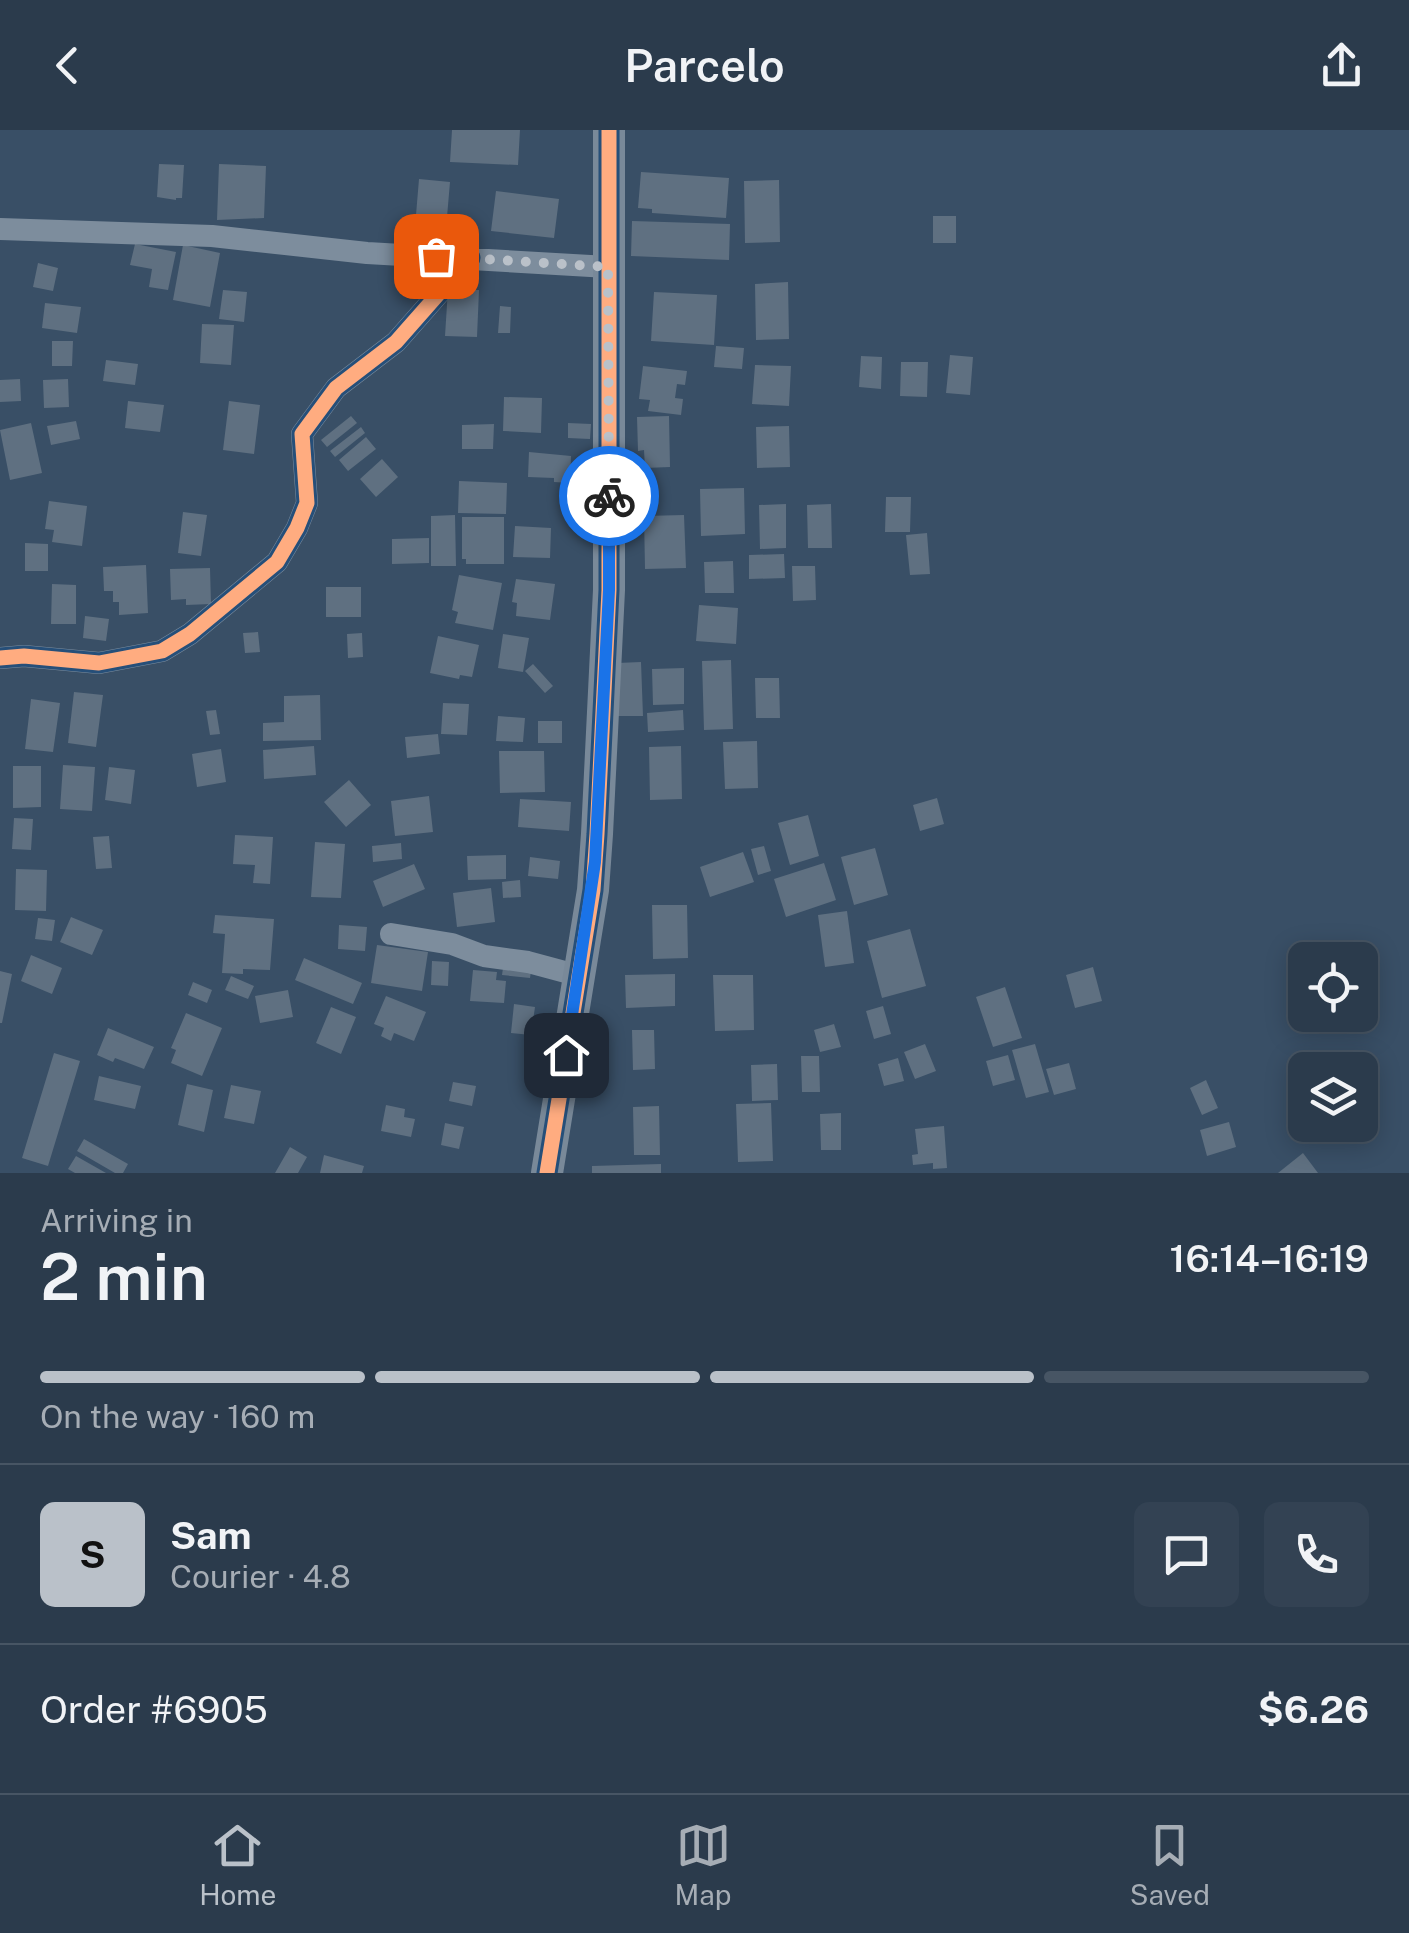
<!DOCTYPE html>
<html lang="en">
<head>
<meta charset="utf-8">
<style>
	body { margin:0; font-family:"Public Sans",sans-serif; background:#334253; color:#f1f3f6; height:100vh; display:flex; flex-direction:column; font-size:38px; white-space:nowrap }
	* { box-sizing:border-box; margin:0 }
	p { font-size:32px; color:#a6adb5 }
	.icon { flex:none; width:55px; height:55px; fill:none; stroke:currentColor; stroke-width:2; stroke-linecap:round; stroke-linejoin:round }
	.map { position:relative; height:1043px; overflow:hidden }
	.sheet { display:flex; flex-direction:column; background:#2b3b4c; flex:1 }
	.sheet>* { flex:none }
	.fabs { position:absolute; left:1288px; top:812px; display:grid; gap:20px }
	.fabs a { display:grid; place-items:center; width:90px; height:90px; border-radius:15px; background:#2b3b4c; box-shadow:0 5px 25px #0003,0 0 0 2px #475564; font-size:50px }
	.pin { position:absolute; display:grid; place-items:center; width:85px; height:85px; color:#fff; margin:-42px; border-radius:20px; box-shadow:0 5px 15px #0006 }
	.courier { position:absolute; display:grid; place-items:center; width:100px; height:100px; margin:-50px; border:8px solid #1a73e8; border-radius:50%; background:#fff; color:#222; box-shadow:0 2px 12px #0007 }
	.headline em { font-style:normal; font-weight:600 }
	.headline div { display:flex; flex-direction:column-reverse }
	.headline { display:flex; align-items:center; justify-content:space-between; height:170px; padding:0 40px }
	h1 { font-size:65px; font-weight:600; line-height:75px }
	.bar { display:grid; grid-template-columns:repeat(4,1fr); gap:15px 10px; align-content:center; height:120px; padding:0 40px }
	.bar i { height:12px; border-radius:8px; background:#475564 }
	.bar .current { background:#bac1c9 }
	.bar p { grid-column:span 4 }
	.line { display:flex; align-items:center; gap:25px; padding:0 40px; border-top:2px solid #475564 }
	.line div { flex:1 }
	.round { display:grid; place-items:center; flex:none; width:105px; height:105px; border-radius:15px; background:#334253 }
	header { display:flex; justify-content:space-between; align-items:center; height:130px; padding:0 40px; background:#2b3b4c; font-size:45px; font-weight:600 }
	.tab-bar { display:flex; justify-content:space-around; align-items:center; height:140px; border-top:2px solid #475564; background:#2b3b4c; font-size:28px; color:#a6adb5 }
	.tab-bar a { display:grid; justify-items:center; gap:5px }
	.tab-bar .current { color:#bac1c9 }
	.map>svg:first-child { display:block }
	.building { fill:#5f7081 }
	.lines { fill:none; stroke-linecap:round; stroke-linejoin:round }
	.street { stroke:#7d8d9d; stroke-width:22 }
	.secondary { stroke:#798999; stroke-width:32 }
	.cycleway-casing { stroke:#264f79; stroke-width:21 }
	.cycleway { stroke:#ffac80; stroke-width:15 }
	.done { stroke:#bac1c9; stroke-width:10; stroke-dasharray:0 18 }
	.route { stroke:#1a73e8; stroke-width:12 }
</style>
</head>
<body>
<header><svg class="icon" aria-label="back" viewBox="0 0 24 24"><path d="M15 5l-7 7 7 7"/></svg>Parcelo<svg class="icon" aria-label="share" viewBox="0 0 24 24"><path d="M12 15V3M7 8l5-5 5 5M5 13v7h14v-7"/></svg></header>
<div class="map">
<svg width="1409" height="1043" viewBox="0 0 1409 1043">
	<rect width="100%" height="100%" fill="#394f66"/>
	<!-- building -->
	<path class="building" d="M 452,0 L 520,0 L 518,35 L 450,32 Z
		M 159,34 L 184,35 L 182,68 L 176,68 L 176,70 L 157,67 Z
		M 219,34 L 266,36 L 264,88 L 217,90 Z
		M 641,42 L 729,48 L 726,88 L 652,83 L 652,79 L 638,78 Z
		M 419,49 L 450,52 L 447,87 L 416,85 Z
		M 779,50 L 780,112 L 745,113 L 744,51 Z
		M 496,61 L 559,69 L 554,108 L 491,101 Z
		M 933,86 L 956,86 L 956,113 L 933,113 Z
		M 632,91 L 730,94 L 729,130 L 631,126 Z
		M 135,114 L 176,122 L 168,160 L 149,157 L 152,139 L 130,135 Z
		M 183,115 L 220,123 L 210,177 L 173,170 Z
		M 38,133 L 58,138 L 53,161 L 33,157 Z
		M 788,152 L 789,209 L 756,210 L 755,154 Z
		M 448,159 L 479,160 L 477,207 L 445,206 Z
		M 223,160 L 247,162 L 244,192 L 219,189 Z
		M 654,162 L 717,165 L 714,215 L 651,211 Z
		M 45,173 L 81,177 L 77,203 L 42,198 Z
		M 500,176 L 511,177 L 510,203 L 498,203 Z
		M 202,194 L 234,195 L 231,235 L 200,233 Z
		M 52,211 L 73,211 L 72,236 L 52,236 Z
		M 716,216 L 744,218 L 742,239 L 714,237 Z
		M 950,225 L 973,227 L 970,265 L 946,263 Z
		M 861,226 L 882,227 L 881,259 L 859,257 Z
		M 106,230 L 138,234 L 135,255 L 103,251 Z
		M 901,232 L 928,232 L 927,267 L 900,266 Z
		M 755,235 L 791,236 L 789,276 L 752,274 Z
		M 643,236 L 687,241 L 685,255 L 677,254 L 675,268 L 683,269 L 681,285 L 648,281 L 650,270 L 639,269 Z
		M 20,249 L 21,271 L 0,272 L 0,250 Z
		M 68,249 L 69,277 L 44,278 L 43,250 Z
		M 504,267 L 542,268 L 541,303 L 503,301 Z
		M 128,271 L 164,275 L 160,302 L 125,298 Z
		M 229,271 L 260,275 L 254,324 L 223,320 Z
		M 351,286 L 357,293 L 327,317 L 321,310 Z
		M 669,286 L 670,337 L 645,338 L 644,320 L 638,321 L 637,287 Z
		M 76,291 L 80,309 L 51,315 L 47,296 Z
		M 31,293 L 42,343 L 10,350 L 0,300 Z
		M 568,293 L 591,294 L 590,309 L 568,308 Z
		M 494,294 L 493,319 L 462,319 L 462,295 Z
		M 789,296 L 790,337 L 757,338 L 756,297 Z
		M 361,297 L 365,303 L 335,327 L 330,321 Z
		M 366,307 L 376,319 L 348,341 L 339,330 Z
		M 529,322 L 571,326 L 570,353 L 554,352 L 554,348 L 528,347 Z
		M 382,329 L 398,347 L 376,367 L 360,349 Z
		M 459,351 L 507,353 L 506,384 L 458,383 Z
		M 744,358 L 745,404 L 701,406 L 700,359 Z
		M 886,367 L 911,367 L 910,402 L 885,402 Z
		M 49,371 L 87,376 L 82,416 L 52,412 L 54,400 L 45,399 Z
		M 786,374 L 786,418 L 760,419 L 759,375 Z
		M 831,374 L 832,418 L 808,418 L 807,375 Z
		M 183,382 L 207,385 L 201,426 L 178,423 Z
		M 455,385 L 456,436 L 431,436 L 431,386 Z
		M 684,385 L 686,438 L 645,439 L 644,386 Z
		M 462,387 L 504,387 L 504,434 L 466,434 L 466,429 L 462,429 Z
		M 515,396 L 551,398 L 550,428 L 513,427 Z
		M 927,403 L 930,444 L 910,445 L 906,405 Z
		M 429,408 L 429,433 L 392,434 L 392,409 Z
		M 25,413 L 48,414 L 48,441 L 25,441 Z
		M 784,424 L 785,448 L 749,449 L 749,425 Z
		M 733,431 L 734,463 L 705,463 L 704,432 Z
		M 146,435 L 148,483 L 119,485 L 119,472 L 113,472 L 113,461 L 104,461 L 103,437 Z
		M 792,436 L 815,436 L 816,470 L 793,471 Z
		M 210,438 L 211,474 L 186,475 L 186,469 L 171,470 L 170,439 Z
		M 459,445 L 502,453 L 493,500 L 455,493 L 458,482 L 452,480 Z
		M 516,449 L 555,454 L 550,490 L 516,486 L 517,473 L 512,472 Z
		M 52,454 L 76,455 L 76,494 L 51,494 Z
		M 326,457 L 361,457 L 361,487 L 326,487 Z
		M 699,475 L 738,478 L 736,514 L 696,511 Z
		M 85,486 L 109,489 L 106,511 L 83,508 Z
		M 258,502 L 260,522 L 245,523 L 243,503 Z
		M 362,503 L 363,527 L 348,528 L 347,504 Z
		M 503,504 L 529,508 L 523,542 L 498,538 Z
		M 438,506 L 479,515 L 472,547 L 460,545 L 459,549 L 430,543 Z
		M 731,530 L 733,599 L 704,600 L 702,531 Z
		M 641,532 L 643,586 L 618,586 L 617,533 Z
		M 533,534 L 553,556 L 545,563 L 525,541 Z
		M 684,538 L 684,574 L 653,575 L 652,539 Z
		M 755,548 L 779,548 L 780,588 L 756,588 Z
		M 74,562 L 103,565 L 96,617 L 68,613 Z
		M 320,565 L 321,610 L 263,611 L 263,593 L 284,592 L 284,566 Z
		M 31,569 L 60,573 L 53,622 L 25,619 Z
		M 443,573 L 469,574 L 467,605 L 441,604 Z
		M 216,580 L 220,604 L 210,605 L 206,581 Z
		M 683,580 L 684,600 L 648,602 L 647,583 Z
		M 498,586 L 525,588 L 523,612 L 496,611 Z
		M 538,591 L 562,591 L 562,613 L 538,613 Z
		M 438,604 L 440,624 L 407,628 L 405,607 Z
		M 757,611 L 758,658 L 725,659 L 723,612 Z
		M 314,616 L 316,645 L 264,649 L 263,620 Z
		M 681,616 L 682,669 L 650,670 L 649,617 Z
		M 221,619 L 226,652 L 197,657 L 192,624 Z
		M 499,621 L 544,621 L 545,662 L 500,663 Z
		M 63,635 L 95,637 L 92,681 L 60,679 Z
		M 13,636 L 41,636 L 41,677 L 13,678 Z
		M 109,637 L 135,640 L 131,674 L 105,670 Z
		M 349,650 L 371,675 L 346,697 L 324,672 Z
		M 429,666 L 433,702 L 395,706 L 391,671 Z
		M 937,668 L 944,694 L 920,701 L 913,675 Z
		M 520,669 L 571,672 L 569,701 L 518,697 Z
		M 808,685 L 819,726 L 790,735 L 778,693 Z
		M 14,688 L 33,689 L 31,720 L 12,719 Z
		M 235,705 L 273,707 L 270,754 L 253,753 L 255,735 L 233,734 Z
		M 109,706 L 112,738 L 96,739 L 93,707 Z
		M 315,712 L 345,714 L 341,768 L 311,767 Z
		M 401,713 L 402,729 L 373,732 L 372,716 Z
		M 764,716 L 771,741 L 758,745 L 751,719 Z
		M 875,718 L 888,765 L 854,775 L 841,727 Z
		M 743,722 L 754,752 L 710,767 L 700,737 Z
		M 506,725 L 506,749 L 468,750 L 467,726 Z
		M 530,727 L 560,731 L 558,749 L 528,746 Z
		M 824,733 L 836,770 L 786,787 L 774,749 Z
		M 414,734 L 425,759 L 383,777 L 373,751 Z
		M 16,739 L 47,740 L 46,781 L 15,780 Z
		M 520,750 L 521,767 L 503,768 L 502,752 Z
		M 491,758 L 495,792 L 457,797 L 453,763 Z
		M 652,775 L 687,775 L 688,828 L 653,829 Z
		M 847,781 L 854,833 L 825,837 L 818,785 Z
		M 215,785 L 274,789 L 270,840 L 243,839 L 243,844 L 222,843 L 225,804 L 213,803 Z
		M 71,787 L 103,800 L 92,825 L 60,812 Z
		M 38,788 L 55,790 L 52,811 L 35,809 Z
		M 339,795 L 367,797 L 365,821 L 338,819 Z
		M 910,799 L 926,856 L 882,868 L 867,811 Z
		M 377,815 L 428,822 L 422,861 L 371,853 Z
		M 31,825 L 62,838 L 52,864 L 21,851 Z
		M 304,828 L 362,853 L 353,874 L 295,850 Z
		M 432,831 L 449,832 L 448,856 L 431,855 Z
		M 504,831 L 532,835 L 530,848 L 502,845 Z
		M 1093,837 L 1102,871 L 1075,878 L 1066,845 Z
		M 473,840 L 497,842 L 496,850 L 506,851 L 504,873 L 470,871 Z
		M 0,841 L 12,844 L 2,893 L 0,893 Z
		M 675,844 L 675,876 L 626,878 L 625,845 Z
		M 713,845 L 753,845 L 754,900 L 715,901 Z
		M 231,846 L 254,856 L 248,869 L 225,860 Z
		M 193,852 L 212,860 L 207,873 L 188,865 Z
		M 1005,857 L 1022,908 L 993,917 L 976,867 Z
		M 288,860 L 293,887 L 260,893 L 255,866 Z
		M 386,866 L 426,882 L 414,911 L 394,903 L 391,911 L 381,906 L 384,898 L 374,894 Z
		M 514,874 L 535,877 L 531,905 L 511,903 Z
		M 883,876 L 891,904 L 874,909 L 866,881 Z
		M 331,877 L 356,887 L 341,924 L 316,913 Z
		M 186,883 L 222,898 L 202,946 L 171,933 L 176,920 L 171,918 Z
		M 834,894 L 841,917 L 820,922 L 814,900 Z
		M 108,898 L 154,917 L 144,939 L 115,928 L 113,932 L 97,925 Z
		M 632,900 L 654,900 L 655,939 L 633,940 Z
		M 925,914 L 936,941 L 915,949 L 904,922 Z
		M 1035,914 L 1049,962 L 1026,968 L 1012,920 Z
		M 54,923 L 80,931 L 48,1036 L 22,1028 Z
		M 1008,925 L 1015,950 L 993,956 L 986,931 Z
		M 801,926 L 819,926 L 820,962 L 802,962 Z
		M 898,928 L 904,951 L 884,956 L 878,934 Z
		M 1069,933 L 1076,959 L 1054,965 L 1046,939 Z
		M 777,934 L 778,970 L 752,971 L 751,935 Z
		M 99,946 L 141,956 L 135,979 L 94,970 Z
		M 1206,950 L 1218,978 L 1202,985 L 1190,958 Z
		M 453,952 L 476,956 L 472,976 L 449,971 Z
		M 187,954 L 213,960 L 204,1002 L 178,995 Z
		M 231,955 L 261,961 L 254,994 L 224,988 Z
		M 771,973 L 773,1031 L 738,1032 L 736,974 Z
		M 386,975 L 405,979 L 404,987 L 415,989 L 411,1007 L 381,1001 Z
		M 659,976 L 660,1025 L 634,1025 L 633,977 Z
		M 841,983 L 841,1020 L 821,1020 L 820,984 Z
		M 1229,992 L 1236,1017 L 1207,1026 L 1200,1000 Z
		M 445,993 L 464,997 L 459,1019 L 441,1015 Z
		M 944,996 L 947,1038 L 933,1039 L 933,1033 L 913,1035 L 912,1025 L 918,1024 L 915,999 Z
		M 84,1009 L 128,1034 L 123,1043 L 115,1043 L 77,1021 Z
		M 290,1017 L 307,1027 L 298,1043 L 275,1043 Z
		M 1303,1023 L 1318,1043 L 1278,1043 Z
		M 324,1025 L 364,1036 L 362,1043 L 320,1043 Z
		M 76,1026 L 106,1043 L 75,1043 L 68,1039 Z
		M 661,1034 L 661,1043 L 592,1043 L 592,1036 Z"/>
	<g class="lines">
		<!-- street -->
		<path class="street" d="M 0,99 L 212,106 L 367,123 L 608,137
			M 0,528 L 24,526 L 99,533 L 162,521 L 190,504 L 277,432 L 297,398 L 307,373 L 302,304 L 336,258 L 396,212 L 470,128
			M 391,804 L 452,814 L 484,826 L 528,832 L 580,846"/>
		<!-- secondary -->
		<path class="secondary" d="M 547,1043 L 593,760 L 597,704 L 609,460 L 609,0"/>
		<defs>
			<path id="cycleway" d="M 0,528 L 24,526 L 99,533 L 162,521 L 190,504 L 277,432 L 297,398 L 307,373 L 302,304 L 336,258 L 396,212 L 470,128
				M 547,1043 L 593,760 L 597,704 L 609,460 L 609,0"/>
		</defs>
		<!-- cycleway casing -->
		<use href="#cycleway" class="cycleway-casing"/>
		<!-- cycleway -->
		<use href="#cycleway" class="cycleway"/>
	</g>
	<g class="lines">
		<!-- done -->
		<path class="done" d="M 436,126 L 608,137 L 609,366"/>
		<!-- route -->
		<path class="route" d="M 566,925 L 595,732 L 609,460 L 609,366"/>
	</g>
</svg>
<div class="fabs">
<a><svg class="icon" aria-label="locate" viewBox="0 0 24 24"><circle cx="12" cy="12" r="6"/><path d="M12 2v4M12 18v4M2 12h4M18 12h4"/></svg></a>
<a><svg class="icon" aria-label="layers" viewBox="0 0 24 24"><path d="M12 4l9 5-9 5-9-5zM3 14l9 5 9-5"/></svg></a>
</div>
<div class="pin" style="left:436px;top:126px;background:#ea580c"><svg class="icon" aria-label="bag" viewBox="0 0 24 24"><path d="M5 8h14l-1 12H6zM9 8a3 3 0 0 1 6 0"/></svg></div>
<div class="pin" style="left:566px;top:925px;background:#1f2937"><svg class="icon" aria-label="home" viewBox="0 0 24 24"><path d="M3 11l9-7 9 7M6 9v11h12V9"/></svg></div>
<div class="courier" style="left:609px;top:366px"><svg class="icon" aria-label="bike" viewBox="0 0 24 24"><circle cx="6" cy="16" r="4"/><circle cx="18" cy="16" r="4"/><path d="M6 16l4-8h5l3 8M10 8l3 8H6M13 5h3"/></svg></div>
</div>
<section class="sheet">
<div class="headline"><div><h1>2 min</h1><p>Arriving in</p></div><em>16:14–16:19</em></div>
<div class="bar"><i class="current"></i><i class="current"></i><i class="current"></i><i></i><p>On the way · 160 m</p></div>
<div class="line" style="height:180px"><b class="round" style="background:#bac1c9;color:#111">S</b><div><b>Sam</b><p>Courier · 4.8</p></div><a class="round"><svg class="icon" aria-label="chat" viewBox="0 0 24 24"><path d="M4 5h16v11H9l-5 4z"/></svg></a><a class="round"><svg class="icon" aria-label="phone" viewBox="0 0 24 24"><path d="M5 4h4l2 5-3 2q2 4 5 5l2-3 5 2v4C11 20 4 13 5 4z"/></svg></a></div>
<div class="line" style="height:130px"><div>Order #6905</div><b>$6.26</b></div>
</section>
<nav class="tab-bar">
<a class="current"><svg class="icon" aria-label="home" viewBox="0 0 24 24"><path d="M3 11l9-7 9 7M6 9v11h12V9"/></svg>Home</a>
<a><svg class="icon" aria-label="map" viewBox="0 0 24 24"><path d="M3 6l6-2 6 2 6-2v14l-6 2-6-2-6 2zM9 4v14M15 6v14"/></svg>Map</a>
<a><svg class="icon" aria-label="saved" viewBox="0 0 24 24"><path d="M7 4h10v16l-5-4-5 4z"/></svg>Saved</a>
</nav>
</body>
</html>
